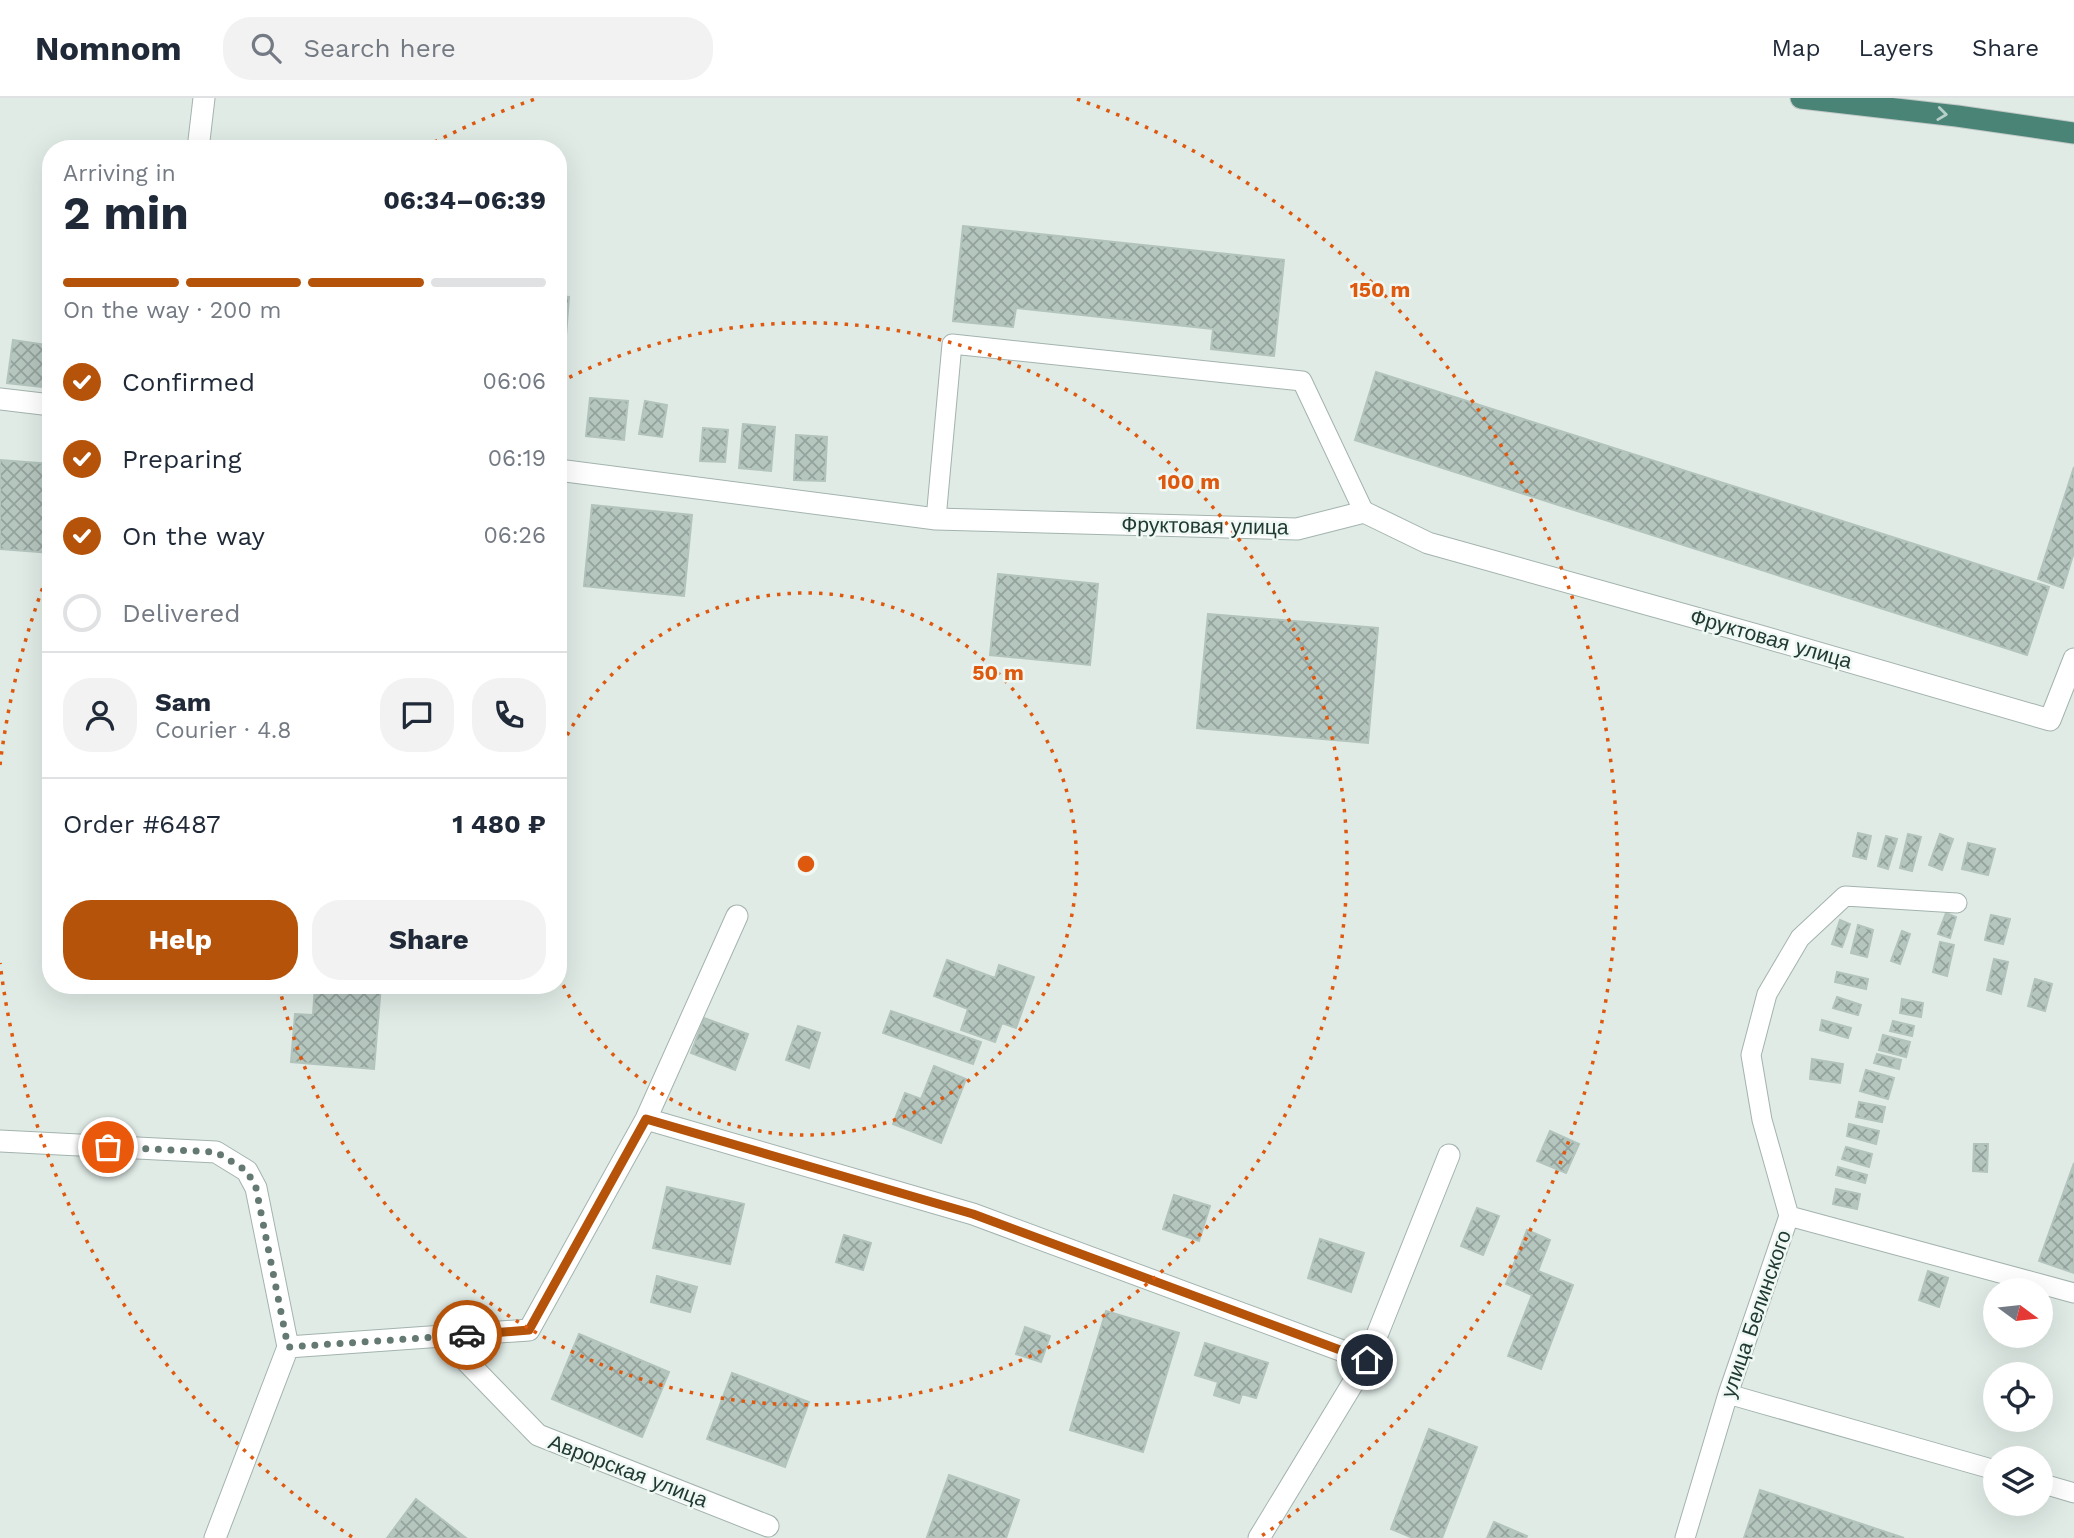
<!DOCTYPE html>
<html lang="en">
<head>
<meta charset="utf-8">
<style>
	body { margin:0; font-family:"Work Sans",sans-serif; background:#f2f2f3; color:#1f2937; height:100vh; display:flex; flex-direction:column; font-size:26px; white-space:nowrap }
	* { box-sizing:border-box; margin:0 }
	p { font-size:23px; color:#747a83 }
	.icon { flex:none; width:38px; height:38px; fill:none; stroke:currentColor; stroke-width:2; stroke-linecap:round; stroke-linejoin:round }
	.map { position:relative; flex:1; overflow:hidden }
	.panel { position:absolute; left:42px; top:42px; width:525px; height:854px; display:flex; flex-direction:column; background:#fff; border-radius:28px; box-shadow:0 7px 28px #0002 }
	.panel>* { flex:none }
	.needle { width:46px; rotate:105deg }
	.buttons { position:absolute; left:1983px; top:1180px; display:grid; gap:14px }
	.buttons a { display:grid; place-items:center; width:70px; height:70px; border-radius:50%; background:#fff; box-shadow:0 7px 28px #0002; font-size:35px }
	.pin { position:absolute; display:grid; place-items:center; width:60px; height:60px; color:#fff; margin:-30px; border:4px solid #fff; border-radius:50%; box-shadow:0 2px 7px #0007 }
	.courier { position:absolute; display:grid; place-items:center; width:70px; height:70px; margin:-35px; border:5px solid #b45309; border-radius:50%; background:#fff; color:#222; box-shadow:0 2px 9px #0007 }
	.headline em { font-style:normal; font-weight:700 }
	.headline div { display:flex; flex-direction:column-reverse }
	.headline { display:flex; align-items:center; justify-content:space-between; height:119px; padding:0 21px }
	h1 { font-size:46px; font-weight:700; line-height:52px }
	.bar { display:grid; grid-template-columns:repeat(4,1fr); gap:10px 7px; align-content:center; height:84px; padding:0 21px }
	.bar i { height:9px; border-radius:5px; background:#e0e1e3 }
	.bar .selected { background:#b45309 }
	.bar p { grid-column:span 4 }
	.line { display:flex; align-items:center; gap:18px; padding:0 21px; border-top:2px solid #e0e1e3 }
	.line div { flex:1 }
	.round { display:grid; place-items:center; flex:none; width:74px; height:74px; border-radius:28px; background:#f2f2f3 }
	ol { padding:0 21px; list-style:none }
	li { display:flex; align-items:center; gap:21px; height:77px }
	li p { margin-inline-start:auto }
	li .icon { padding:7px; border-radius:50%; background:#b45309; color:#fff; stroke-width:4 }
	li:last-child { color:#747a83 }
	li i { width:38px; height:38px; border:4px solid #e0e1e3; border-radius:50% }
	.button { display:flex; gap:14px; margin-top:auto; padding:14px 21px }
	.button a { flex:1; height:80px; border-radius:28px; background:#b45309; color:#fff; font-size:28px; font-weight:700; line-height:80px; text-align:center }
	.button a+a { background:#f2f2f3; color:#1f2937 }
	header { display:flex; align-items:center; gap:42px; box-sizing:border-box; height:98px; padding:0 35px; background:#fff; border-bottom:2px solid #e0e1e3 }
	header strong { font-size:33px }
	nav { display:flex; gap:38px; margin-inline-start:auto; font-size:24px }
	.search { width:490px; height:63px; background:#f2f2f3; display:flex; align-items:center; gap:18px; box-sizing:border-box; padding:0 24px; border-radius:28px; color:#747a83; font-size:26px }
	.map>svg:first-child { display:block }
	.building { fill:url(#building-cross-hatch); stroke:#b3c4bd; stroke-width:2 }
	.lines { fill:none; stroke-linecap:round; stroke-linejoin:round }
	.service-casing { stroke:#a3b3ad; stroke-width:21 }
	.minor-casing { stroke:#a3b3ad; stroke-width:23 }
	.trunk-casing { stroke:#c1c8c6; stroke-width:23 }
	.service { stroke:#fff; stroke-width:19 }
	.minor { stroke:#fff; stroke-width:21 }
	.trunk { stroke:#498476; stroke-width:21 }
	.oneway { stroke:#b6cfc8 }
	.done { stroke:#647972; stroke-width:7; stroke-dasharray:0 12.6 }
	.route { stroke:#b45309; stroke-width:9 }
	.ring { fill:none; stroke:#de580e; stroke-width:3.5; stroke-dasharray:3.5 7 }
	.labels { text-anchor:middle; stroke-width:5; stroke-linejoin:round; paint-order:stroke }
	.street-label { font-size:21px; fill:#213b34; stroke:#f0f8f4 }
	.centre { fill:#de580e; stroke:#f0f8f4; stroke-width:3.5 }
	.ring-label { font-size:21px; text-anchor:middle; font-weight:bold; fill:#de580e; stroke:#f0f8f4; stroke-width:5; stroke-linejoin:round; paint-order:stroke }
</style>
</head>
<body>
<header>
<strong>Nomnom</strong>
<div class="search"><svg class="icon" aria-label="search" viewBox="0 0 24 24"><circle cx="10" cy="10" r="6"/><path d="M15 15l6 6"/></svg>Search here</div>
<nav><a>Map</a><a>Layers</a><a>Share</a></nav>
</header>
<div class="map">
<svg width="2074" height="1440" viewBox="0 0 2074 1440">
	<defs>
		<pattern id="building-cross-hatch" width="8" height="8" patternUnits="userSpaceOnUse" patternTransform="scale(1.75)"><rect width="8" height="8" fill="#b5c6bf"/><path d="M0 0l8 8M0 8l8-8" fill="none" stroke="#93a29c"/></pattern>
	</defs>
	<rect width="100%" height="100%" fill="#e0ebe6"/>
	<!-- building -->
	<path class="building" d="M 963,128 L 1284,162 L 1274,258 L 1211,251 L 1213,231 L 1016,210 L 1013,229 L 953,223 Z
		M 558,198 L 569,199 L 566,238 L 558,237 Z
		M 13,242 L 47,247 L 42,289 L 7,285 Z
		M 1376,274 L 2049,489 L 2027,557 L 1355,342 Z
		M 590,300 L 628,303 L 624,342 L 586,338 Z
		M 645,303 L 667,307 L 662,339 L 639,336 Z
		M 743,326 L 775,329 L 771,373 L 739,370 Z
		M 703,330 L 728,332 L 725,364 L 700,363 Z
		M 796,337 L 827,339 L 825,383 L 794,382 Z
		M 0,362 L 51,366 L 51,455 L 0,451 Z
		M 2074,369 L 2074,454 L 2063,490 L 2038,481 Z
		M 592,407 L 692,417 L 684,498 L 584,488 Z
		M 998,476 L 1098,486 L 1090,567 L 990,557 Z
		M 1208,516 L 1378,530 L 1368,645 L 1197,630 Z
		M 1858,735 L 1871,738 L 1866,761 L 1853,758 Z
		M 1908,736 L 1921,739 L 1912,773 L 1900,770 Z
		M 1940,736 L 1953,741 L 1942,772 L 1929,767 Z
		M 1886,738 L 1897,741 L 1888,771 L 1878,768 Z
		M 1968,745 L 1995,751 L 1988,777 L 1962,771 Z
		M 1946,815 L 1956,819 L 1950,840 L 1938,836 Z
		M 1991,817 L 2010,821 L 2003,846 L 1985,842 Z
		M 1840,822 L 1850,826 L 1842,849 L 1832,846 Z
		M 1858,827 L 1873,832 L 1867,859 L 1851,855 Z
		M 1902,833 L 1910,836 L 1900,866 L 1891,863 Z
		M 1940,844 L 1954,847 L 1947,878 L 1933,874 Z
		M 1994,861 L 2008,864 L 2001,896 L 1987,892 Z
		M 947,862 L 995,880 L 999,867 L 1034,879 L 1016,930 L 1002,925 L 995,944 L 961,932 L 968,911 L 934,898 Z
		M 1837,874 L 1868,881 L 1866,891 L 1835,884 Z
		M 2035,881 L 2052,886 L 2045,913 L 2028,908 Z
		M 315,887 L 381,887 L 374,971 L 291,964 L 295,916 L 313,917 Z
		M 1837,899 L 1861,907 L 1858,917 L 1833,910 Z
		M 1902,901 L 1923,905 L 1921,919 L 1900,915 Z
		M 891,913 L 981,944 L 973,966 L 883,935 Z
		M 704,920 L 748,936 L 735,972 L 691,955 Z
		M 1822,922 L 1851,930 L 1848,940 L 1820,932 Z
		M 1893,923 L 1914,928 L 1912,938 L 1890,933 Z
		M 798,928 L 820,935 L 809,970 L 786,962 Z
		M 1883,937 L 1910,944 L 1906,959 L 1879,952 Z
		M 1877,956 L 1901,962 L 1899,971 L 1874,965 Z
		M 1812,961 L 1843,966 L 1840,985 L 1810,981 Z
		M 934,968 L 966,981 L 941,1045 L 893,1026 L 905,995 L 921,1001 Z
		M 1866,972 L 1894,980 L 1888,1001 L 1860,993 Z
		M 1859,1004 L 1885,1009 L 1882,1024 L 1856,1019 Z
		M 1849,1026 L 1879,1033 L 1876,1046 L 1847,1038 Z
		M 1550,1033 L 1579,1046 L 1566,1075 L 1537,1063 Z
		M 1974,1046 L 1988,1046 L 1987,1074 L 1973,1073 Z
		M 1846,1049 L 1872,1056 L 1869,1069 L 1842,1061 Z
		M 2074,1065 L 2074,1175 L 2039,1163 Z
		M 1838,1069 L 1867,1077 L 1865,1085 L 1836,1077 Z
		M 667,1089 L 744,1106 L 730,1166 L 653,1150 Z
		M 1836,1091 L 1860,1096 L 1857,1111 L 1833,1106 Z
		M 1174,1097 L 1210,1108 L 1199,1143 L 1163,1131 Z
		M 1477,1110 L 1499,1118 L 1483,1157 L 1461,1148 Z
		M 1527,1132 L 1550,1142 L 1538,1173 L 1573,1187 L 1541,1271 L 1508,1258 L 1532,1197 L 1506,1186 Z
		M 844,1137 L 871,1145 L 863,1172 L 836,1164 Z
		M 1320,1141 L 1364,1155 L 1351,1194 L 1308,1180 Z
		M 1928,1173 L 1948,1180 L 1939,1209 L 1919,1202 Z
		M 657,1178 L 697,1189 L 690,1214 L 651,1204 Z
		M 1106,1213 L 1179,1235 L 1143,1354 L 1070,1332 Z
		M 1025,1229 L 1050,1238 L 1041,1264 L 1016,1256 Z
		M 579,1236 L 669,1274 L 642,1339 L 552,1301 Z
		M 1205,1245 L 1268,1265 L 1256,1300 L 1242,1296 L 1239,1305 L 1214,1297 L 1218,1284 L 1195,1277 Z
		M 732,1275 L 809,1304 L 785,1369 L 707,1341 Z
		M 1429,1331 L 1477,1349 L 1442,1440 L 1413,1440 L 1391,1431 Z
		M 949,1377 L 1019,1402 L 1006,1440 L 927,1439 Z
		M 1760,1392 L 1904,1440 L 1744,1440 Z
		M 416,1401 L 466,1440 L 387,1440 Z
		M 1494,1424 L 1527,1438 L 1526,1440 L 1487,1440 Z"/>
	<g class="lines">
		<defs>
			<path id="service" d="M 936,421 L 952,246 L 1302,283 L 1364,414
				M 1789,1118 L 2074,1195
				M 1728,1296 L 1995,1372
				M 2040,1385 L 2074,1395
				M 1685,1440 L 1728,1296 L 1789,1118 L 1762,1022 L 1751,957 L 1767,896 L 1800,840 L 1845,798 L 1957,805"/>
			<path id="minor" d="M 198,51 L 204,0
				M 0,301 L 51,307
				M 558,372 L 936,421 L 1297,431 L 1364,414 L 1428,445 L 1750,535 L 2050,622 L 2074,561
				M 646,1021 L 973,1116 L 1367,1262
				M 0,1043 L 216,1054 L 247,1073 L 256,1090 L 288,1249 L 215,1440
				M 442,1238 L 538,1337 L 768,1428
				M 288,1249 L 529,1232 L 646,1021 L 737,818
				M 1259,1440 L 1367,1262 L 1449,1057"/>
			<path id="trunk" d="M 1801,0 L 1957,18 L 2074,35"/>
		</defs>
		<!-- service casing -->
		<use href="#service" class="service-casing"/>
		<!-- minor casing -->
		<use href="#minor" class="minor-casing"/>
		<!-- trunk casing -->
		<use href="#trunk" class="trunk-casing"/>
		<!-- service -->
		<use href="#service" class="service"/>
		<!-- minor -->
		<use href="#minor" class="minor"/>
		<!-- trunk -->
		<use href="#trunk" class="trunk"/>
	</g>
	<!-- one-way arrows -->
	<defs><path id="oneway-chevron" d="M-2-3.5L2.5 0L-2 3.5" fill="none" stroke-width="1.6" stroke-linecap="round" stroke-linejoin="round" transform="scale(1.75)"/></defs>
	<use class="oneway" href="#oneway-chevron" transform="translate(1942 16) rotate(7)"/>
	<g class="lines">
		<!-- done -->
		<path class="done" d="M 108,1049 L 216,1054 L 247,1073 L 256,1090 L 288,1249 L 467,1237"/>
		<!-- route -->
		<path class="route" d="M 467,1237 L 529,1232 L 646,1021 L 973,1116 L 1367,1262"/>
	</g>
	<!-- distance rings -->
	<g class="ring">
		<path d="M558 656A271 271 0 1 1 558 876"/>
		<path d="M560 284A541 541 0 1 1 279 888"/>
		<path d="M352 1439A812 812 0 0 1 0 865M0 667A812 812 0 0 1 51 468M425 49A812 812 0 0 1 535 1M1077 1A812 812 0 0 1 1260 1439"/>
	</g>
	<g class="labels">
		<!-- street labels -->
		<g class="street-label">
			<text transform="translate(1205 428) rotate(1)" y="7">Фруктовая улица</text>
			<text transform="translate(1771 541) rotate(16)" y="7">Фруктовая улица</text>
			<text transform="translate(1756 1216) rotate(-71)" y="7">улица Белинского</text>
			<text transform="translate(628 1373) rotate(21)" y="7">Аврорская улица</text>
		</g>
	</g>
	<circle cx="806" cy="766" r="10" class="centre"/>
	<g class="ring-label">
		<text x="1380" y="199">150 m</text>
		<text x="1189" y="391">100 m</text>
		<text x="998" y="582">50 m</text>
	</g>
</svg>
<div class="buttons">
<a><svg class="needle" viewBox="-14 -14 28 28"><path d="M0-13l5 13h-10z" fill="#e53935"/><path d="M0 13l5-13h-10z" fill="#747a83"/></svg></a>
<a><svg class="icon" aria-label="locate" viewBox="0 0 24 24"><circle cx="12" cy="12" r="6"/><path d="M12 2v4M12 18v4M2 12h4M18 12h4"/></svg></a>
<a><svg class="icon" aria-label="layers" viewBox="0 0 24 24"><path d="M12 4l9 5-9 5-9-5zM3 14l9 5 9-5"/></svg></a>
</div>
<div class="pin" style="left:108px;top:1049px;background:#ea580c"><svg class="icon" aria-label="bag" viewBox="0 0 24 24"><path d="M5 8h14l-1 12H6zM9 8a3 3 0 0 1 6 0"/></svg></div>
<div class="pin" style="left:1367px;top:1262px;background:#1f2937"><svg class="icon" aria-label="home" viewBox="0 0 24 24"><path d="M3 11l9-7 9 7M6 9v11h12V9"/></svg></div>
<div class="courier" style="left:467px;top:1237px"><svg class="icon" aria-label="car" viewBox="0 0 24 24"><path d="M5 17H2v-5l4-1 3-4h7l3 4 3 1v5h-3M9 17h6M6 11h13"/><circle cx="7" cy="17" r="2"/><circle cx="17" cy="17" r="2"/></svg></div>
<section class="panel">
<div class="headline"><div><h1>2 min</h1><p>Arriving in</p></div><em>06:34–06:39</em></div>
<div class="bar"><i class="selected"></i><i class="selected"></i><i class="selected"></i><i></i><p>On the way · 200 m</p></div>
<ol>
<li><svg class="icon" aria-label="check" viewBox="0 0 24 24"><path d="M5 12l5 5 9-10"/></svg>Confirmed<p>06:06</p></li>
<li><svg class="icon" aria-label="check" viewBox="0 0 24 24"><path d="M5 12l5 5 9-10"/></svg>Preparing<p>06:19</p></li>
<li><svg class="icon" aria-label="check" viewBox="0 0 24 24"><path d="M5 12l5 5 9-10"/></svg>On the way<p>06:26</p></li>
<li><i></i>Delivered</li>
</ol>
<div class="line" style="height:126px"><a class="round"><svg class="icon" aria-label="person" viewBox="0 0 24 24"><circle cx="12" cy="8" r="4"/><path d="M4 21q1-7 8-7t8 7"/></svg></a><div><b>Sam</b><p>Courier · 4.8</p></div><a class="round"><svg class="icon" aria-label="chat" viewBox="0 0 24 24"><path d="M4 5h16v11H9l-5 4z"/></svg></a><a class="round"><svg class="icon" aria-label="phone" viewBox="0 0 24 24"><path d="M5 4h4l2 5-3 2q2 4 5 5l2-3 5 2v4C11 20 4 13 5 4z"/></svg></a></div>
<div class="line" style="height:91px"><div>Order #6487</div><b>1 480 ₽</b></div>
<div class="button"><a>Help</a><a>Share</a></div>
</section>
</div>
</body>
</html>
